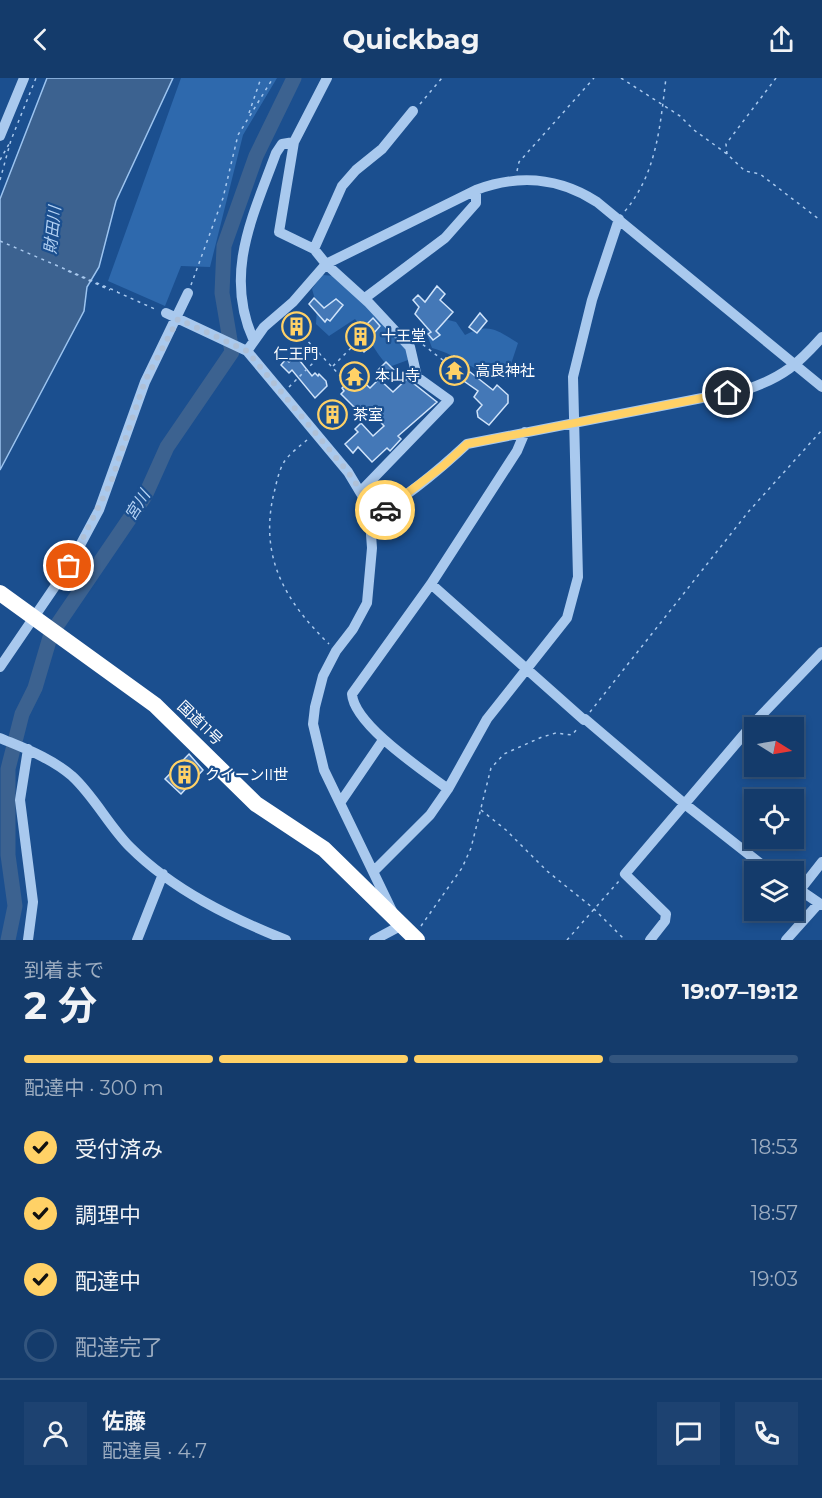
<!DOCTYPE html>
<html lang="ja">
<head>
<meta charset="utf-8">
<style>
	body { margin:0; font-family:Montserrat,"Noto Sans JP",sans-serif; background:#1d4271; color:#f1f3f6; height:100vh; display:flex; flex-direction:column; font-size:22px; white-space:nowrap }
	* { box-sizing:border-box; margin:0 }
	p { font-size:20px; color:#9dadc1 }
	.icon { flex:none; width:33px; height:33px; fill:none; stroke:currentColor; stroke-width:2; stroke-linecap:round; stroke-linejoin:round }
	.map { position:relative; height:862px; overflow:hidden }
	.details { display:flex; flex-direction:column; background:#143b6b; flex:1 }
	.details>* { flex:none }
	.needle { width:39px; rotate:101deg }
	.buttons { position:absolute; left:744px; top:639px; display:grid; gap:12px }
	.buttons a { display:grid; place-items:center; width:60px; height:60px; border-radius:0px; background:#143b6b; box-shadow:0 3px 9px #0003,0 0 0 2px #33557e; font-size:30px }
	.pin { position:absolute; display:grid; place-items:center; width:51px; height:51px; color:#fff; margin:-26px; border:3px solid #fff; border-radius:50%; box-shadow:0 2px 6px #0007 }
	.courier { position:absolute; display:grid; place-items:center; width:60px; height:60px; margin:-30px; border:4px solid #ffd166; border-radius:50%; background:#fff; color:#222; box-shadow:0 2px 8px #0007 }
	.overview em { font-style:normal; font-weight:700 }
	.overview div { display:flex; flex-direction:column-reverse }
	.overview { display:flex; align-items:center; justify-content:space-between; height:102px; padding:0 24px }
	h1 { font-size:39px; font-weight:700; line-height:45px }
	.bar { display:grid; grid-template-columns:repeat(4,1fr); gap:9px 6px; align-content:center; height:72px; padding:0 24px }
	.bar i { height:8px; border-radius:4px; background:#33557e }
	.bar .on { background:#ffd166 }
	.bar p { grid-column:span 4 }
	.line { display:flex; align-items:center; gap:15px; padding:0 24px; border-top:2px solid #33557e }
	.line div { flex:1 }
	.round { display:grid; place-items:center; flex:none; width:63px; height:63px; border-radius:0px; background:#1d4271 }
	ol { padding:0 24px; list-style:none }
	li { display:flex; align-items:center; gap:18px; height:66px }
	li p { margin-inline-start:auto }
	li .icon { padding:6px; border-radius:50%; background:#ffd166; color:#111; stroke-width:4 }
	li:last-child { color:#9dadc1 }
	li i { width:33px; height:33px; border:3px solid #33557e; border-radius:50% }
	header { display:flex; justify-content:space-between; align-items:center; height:78px; padding:0 24px; background:#143b6b; font-size:27px; font-weight:700 }
	.map>svg:first-child { display:block }
	.green { fill:#2e69ad }
	.water { fill:#3c6290; stroke:#9cc4f0; stroke-width:1.5 }
	.lines { fill:none; stroke-linecap:round; stroke-linejoin:round }
	.river { stroke:#3c6290; stroke-width:15 }
	.building { fill:#4478b7; stroke:#cfe3fa; stroke-width:1.5 }
	.path { stroke:#a9c9ee; stroke-width:1.5; stroke-dasharray:3 4.5; stroke-linecap:butt }
	.minor { stroke:#a9c9ee; stroke-width:10 }
	.highway { stroke:#fff; stroke-width:16 }
	.done { stroke:#afc1d8; stroke-width:6; stroke-dasharray:0 10.8 }
	.route { stroke:#ffd166; stroke-width:8 }
	.labels { text-anchor:middle; stroke-width:4.5; stroke-linejoin:round; paint-order:stroke }
	.poi-label { font-size:15px; fill:#fff; stroke:#1b4f8f; text-anchor:start }
	.street-label { font-size:15px; fill:#fff; stroke:#1b4f8f }
	.water-label { font-size:16px; font-style:italic; fill:#b5d3f5; stroke:#1b4f8f }
</style>
</head>
<body>
<header><svg class="icon" aria-label="back" viewBox="0 0 24 24"><path d="M15 5l-7 7 7 7"/></svg>Quickbag<svg class="icon" aria-label="share" viewBox="0 0 24 24"><path d="M12 15V3M7 8l5-5 5 5M5 13v7h14v-7"/></svg></header>
<div class="map">
<svg width="822" height="862" viewBox="0 0 822 862">
	<rect width="100%" height="100%" fill="#1b4f8f"/>
	<!-- green -->
	<path class="green" d="M 181,0 L 277,0 L 243,57 L 210,189 L 181,188 L 165,228 L 108,203 Z
		M 322,197 L 336,198 L 407,269 L 408,282 L 389,289 C 373,273 369,257 355,241 L 329,258 L 316,246 L 317,228 L 312,211 Z
		M 433,238 L 456,244 L 465,257 C 489,244 497,252 518,265 L 506,301 C 477,297 459,277 432,270 L 423,245 Z"/>
	<!-- water -->
	<path class="water" d="M 47,0 L 173,0 L 116,123 L 99,189 L 87,209 L 84,233 L 0,392 L 0,121 Z"/>
	<g class="lines">
		<!-- river -->
		<path class="river" d="M 8,862 L 15,828 L 8,777 L 8,691 L 22,636 L 35,610 L 51,556 L 145,418 L 167,369 L 232,274 L 222,215 L 224,168 L 256,78 L 294,0"/>
	</g>
	<!-- building -->
	<path class="building" d="M 437,208 L 445,216 L 440,222 L 453,234 L 436,253 L 440,257 L 433,262 L 428,256 L 431,254 L 415,236 L 419,229 L 413,222 L 418,217 L 425,224 Z
		M 314,220 L 324,230 L 336,221 L 343,227 L 330,243 L 327,241 L 325,244 L 309,226 Z
		M 480,235 L 487,243 L 477,255 L 469,249 Z
		M 373,240 L 380,248 L 367,263 L 372,267 L 364,274 L 361,270 L 359,272 L 347,256 L 360,244 L 364,249 Z
		M 296,278 L 312,298 L 315,295 L 318,298 L 319,296 L 326,303 L 327,308 L 315,320 L 292,292 L 289,295 L 281,287 L 286,281 L 289,284 Z
		M 454,278 L 460,283 L 456,288 L 465,296 L 470,294 L 493,312 L 497,307 L 508,317 L 508,325 L 489,347 L 478,339 L 477,333 L 482,327 L 474,319 L 478,313 L 455,297 L 449,304 L 444,300 L 448,296 L 442,285 L 446,280 L 450,283 Z
		M 386,284 L 395,293 L 386,301 L 378,292 Z
		M 353,299 L 355,301 L 358,299 L 370,310 L 379,301 L 393,314 L 409,299 L 413,305 L 437,324 L 398,358 L 401,361 L 390,373 L 387,370 L 372,384 L 358,369 L 353,375 L 345,366 L 358,354 L 355,351 L 361,345 L 373,358 L 384,348 L 375,338 L 369,344 L 341,316 L 344,313 L 342,310 Z
		M 330,328 L 341,339 L 334,347 L 323,335 Z
		M 189,676 L 203,692 L 181,716 L 165,701 Z"/>
	<g class="lines">
		<!-- path -->
		<path class="path" d="M 621,0 L 680,38 L 694,52 L 727,76 L 745,93 L 760,96 L 820,142
			M 420,26 L 442,0
			M 249,35 L 261,0
			M 727,76 L 726,66 L 776,0
			M 0,82 L 9,66
			M 517,93 L 519,84 L 594,0
			M 0,102 L 11,62 L 36,0
			M 625,133 C 657,95 660,48 666,0
			M 0,163 L 118,214
			M 68,193 L 110,212
			M 191,207 L 223,120 L 238,57 L 273,0
			M 117,214 L 157,232
			M 288,242 L 347,305
			M 417,262 L 444,283
			M 333,288 L 354,267
			M 289,309 L 321,277
			M 307,362 C 300,368 289,376 284,384 C 278,394 276,408 273,419 C 260,481 286,524 329,566
			M 590,634 L 749,433 L 822,352
			M 481,732 L 506,752 L 547,793 L 593,830 L 625,862
			M 421,848 L 462,790 L 471,770 L 491,690 L 504,676 L 542,659 L 556,655 L 572,657 L 578,650
			M 567,862 L 619,803"/>
		<!-- minor -->
		<path class="minor" d="M 0,58 L 24,0
			M 294,64 L 279,154 L 314,171
			M 365,220 L 445,160 L 476,125 L 476,112
			M 166,235 L 247,273 L 348,394 L 369,429 L 372,470 L 367,525 L 353,551 L 336,573 L 323,598 L 315,629 L 313,646 L 324,692 L 392,833
			M 254,263 C 223,196 253,138 276,75 L 282,66 L 294,64 L 327,0
			M 247,273 L 264,249 L 293,224 L 326,186 L 476,112 C 519,96 558,99 597,124 L 822,309
			M 361,413 L 449,322 L 417,299 L 410,269 L 369,225 L 326,186 L 314,171 L 342,108 L 356,92 L 382,71 L 413,33
			M 371,439 C 406,420 438,393 467,366 L 748,311 C 783,299 798,286 822,259
			M 431,506 L 584,642
			M 0,589 L 69,488 L 99,432 L 145,304 L 188,215
			M 585,641 L 686,727 L 771,794
			M 0,660 C 26,671 51,680 72,698 C 94,718 109,748 130,769 C 173,812 231,840 286,862
			M 28,671 L 20,722 L 33,824 L 28,862
			M 448,711 C 424,693 354,647 352,616 L 431,506 L 517,373 L 525,354
			M 340,725 L 383,662
			M 375,792 L 430,737 L 448,711 L 487,641 L 567,540 L 578,499 L 573,299 L 592,222 L 619,141
			M 794,808 L 822,827
			M 800,812 L 822,784
			M 137,862 L 163,796
			M 374,862 L 402,847
			M 650,862 L 665,843 L 666,836 L 625,796 L 751,648 L 822,574
			M 786,862 L 819,825"/>
		<!-- highway -->
		<path class="highway" d="M 0,515 L 155,627 L 256,726 L 324,771 L 417,862"/>
	</g>
	<g class="lines">
		<!-- done -->
		<path class="done" d="M 69,488 L 111,404 L 145,303 L 178,241 L 247,273 L 348,394 L 361,413 L 371,439 L 385,432"/>
		<!-- route -->
		<path class="route" d="M 385,432 L 443,388 L 467,366 L 728,315"/>
	</g>
	<!-- icons -->
	<defs>
		<symbol id="building-ring" viewBox="-11 -11 22 22"><circle r="9.5" fill="#1b4f8f" stroke="#ffd166" stroke-width="1.5"/><path d="M-4-6H4V6H1V3H-1V6H-4ZM-2.5-4.3h1.7v1.8h-1.7ZM.8-4.3h1.7v1.8H.8ZM-2.5-1h1.7V.8h-1.7ZM.8-1h1.7V.8H.8Z" fill="#ffd166"/></symbol>
		<symbol id="temple-ring" viewBox="-11 -11 22 22"><circle r="9.5" fill="#1b4f8f" stroke="#ffd166" stroke-width="1.5"/><path d="M0-6L5-2H3V0L6.5 2.5H4V6H1.5V3h-3V6H-4V2.5H-6.5L-3 0V-2H-5Z" fill="#ffd166"/></symbol>
	</defs>
	<g fill-rule="evenodd">
		<use href="#building-ring" x="280" y="232" width="33" height="33"/>
		<use href="#building-ring" x="344" y="242" width="33" height="33"/>
		<use href="#temple-ring" x="438" y="276" width="33" height="33"/>
		<use href="#temple-ring" x="338" y="282" width="33" height="33"/>
		<use href="#building-ring" x="316" y="320" width="33" height="33"/>
		<use href="#building-ring" x="168" y="680" width="33" height="33"/>
	</g>
	<g class="labels">
		<!-- poi labels -->
		<g class="poi-label">
			<text x="381" y="263">十王堂</text>
			<text x="296" y="281" text-anchor="middle">仁王門</text>
			<text x="475" y="298">高良神社</text>
			<text x="375" y="303">本山寺</text>
			<text x="353" y="342">茶室</text>
			<text x="205" y="702">クイーンII世</text>
		</g>
		<!-- street labels -->
		<g class="street-label">
			<text transform="translate(200 645) rotate(44)" y="5">国道11号</text>
		</g>
		<!-- water labels -->
		<g class="water-label">
			<text transform="translate(52 152) rotate(-84)" y="6">財田川</text>
			<text transform="translate(137 427) rotate(-58)" y="6">宮川</text>
		</g>
	</g>
</svg>
<div class="buttons">
<a><svg class="needle" viewBox="-14 -14 28 28"><path d="M0-13l5 13h-10z" fill="#e53935"/><path d="M0 13l5-13h-10z" fill="#9dadc1"/></svg></a>
<a><svg class="icon" aria-label="locate" viewBox="0 0 24 24"><circle cx="12" cy="12" r="6"/><path d="M12 2v4M12 18v4M2 12h4M18 12h4"/></svg></a>
<a><svg class="icon" aria-label="layers" viewBox="0 0 24 24"><path d="M12 4l9 5-9 5-9-5zM3 14l9 5 9-5"/></svg></a>
</div>
<div class="pin" style="left:69px;top:488px;background:#ea580c"><svg class="icon" aria-label="bag" viewBox="0 0 24 24"><path d="M5 8h14l-1 12H6zM9 8a3 3 0 0 1 6 0"/></svg></div>
<div class="pin" style="left:728px;top:315px;background:#1f2937"><svg class="icon" aria-label="home" viewBox="0 0 24 24"><path d="M3 11l9-7 9 7M6 9v11h12V9"/></svg></div>
<div class="courier" style="left:385px;top:432px"><svg class="icon" aria-label="car" viewBox="0 0 24 24"><path d="M5 17H2v-5l4-1 3-4h7l3 4 3 1v5h-3M9 17h6M6 11h13"/><circle cx="7" cy="17" r="2"/><circle cx="17" cy="17" r="2"/></svg></div>
</div>
<section class="details">
<div class="overview"><div><h1>2 分</h1><p>到着まで</p></div><em>19:07–19:12</em></div>
<div class="bar"><i class="on"></i><i class="on"></i><i class="on"></i><i></i><p>配達中 · 300 m</p></div>
<ol>
<li><svg class="icon" aria-label="check" viewBox="0 0 24 24"><path d="M5 12l5 5 9-10"/></svg>受付済み<p>18:53</p></li>
<li><svg class="icon" aria-label="check" viewBox="0 0 24 24"><path d="M5 12l5 5 9-10"/></svg>調理中<p>18:57</p></li>
<li><svg class="icon" aria-label="check" viewBox="0 0 24 24"><path d="M5 12l5 5 9-10"/></svg>配達中<p>19:03</p></li>
<li><i></i>配達完了</li>
</ol>
<div class="line" style="height:108px"><a class="round"><svg class="icon" aria-label="person" viewBox="0 0 24 24"><circle cx="12" cy="8" r="4"/><path d="M4 21q1-7 8-7t8 7"/></svg></a><div><b>佐藤</b><p>配達員 · 4.7</p></div><a class="round"><svg class="icon" aria-label="chat" viewBox="0 0 24 24"><path d="M4 5h16v11H9l-5 4z"/></svg></a><a class="round"><svg class="icon" aria-label="phone" viewBox="0 0 24 24"><path d="M5 4h4l2 5-3 2q2 4 5 5l2-3 5 2v4C11 20 4 13 5 4z"/></svg></a></div>
</section>
</body>
</html>
